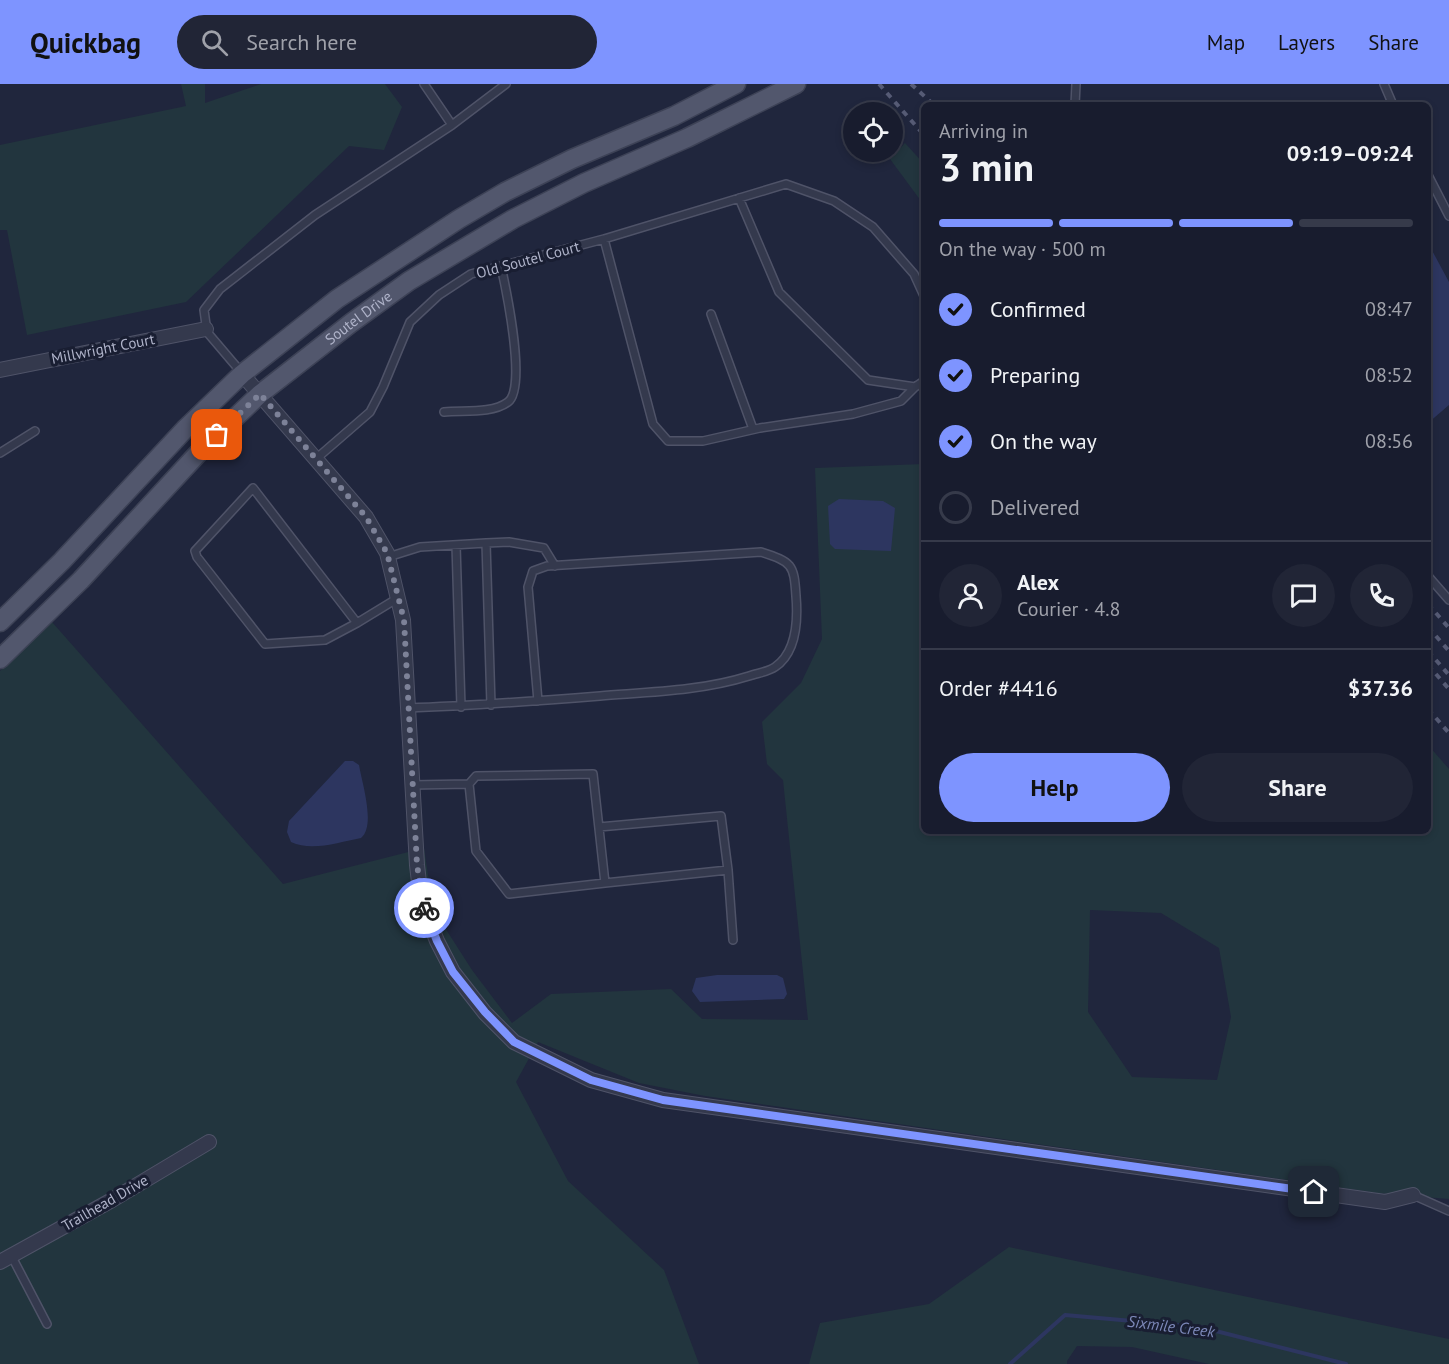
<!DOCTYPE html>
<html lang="en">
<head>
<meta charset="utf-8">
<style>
	body { margin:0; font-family:"PT Sans",sans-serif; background:#212536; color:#f1f3f6; height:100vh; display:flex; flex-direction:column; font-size:22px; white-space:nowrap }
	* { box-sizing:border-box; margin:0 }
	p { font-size:20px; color:#9fa1aa }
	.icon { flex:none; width:33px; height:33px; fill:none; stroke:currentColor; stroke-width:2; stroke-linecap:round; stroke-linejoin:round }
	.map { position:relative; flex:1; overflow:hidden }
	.panel { position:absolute; left:921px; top:18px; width:510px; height:732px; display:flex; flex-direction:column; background:#181c2e; border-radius:9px; box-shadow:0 3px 9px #0003,0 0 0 2px #363a4a }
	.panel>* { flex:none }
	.fabs { position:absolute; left:843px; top:18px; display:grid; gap:12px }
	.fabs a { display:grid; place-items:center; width:60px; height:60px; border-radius:50%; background:#181c2e; box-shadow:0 3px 9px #0003,0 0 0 2px #363a4a; font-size:30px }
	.pin { position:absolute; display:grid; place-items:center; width:51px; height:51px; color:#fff; margin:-26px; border-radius:12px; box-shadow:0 3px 9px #0006 }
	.courier { position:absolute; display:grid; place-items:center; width:60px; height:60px; margin:-30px; border:4px solid #7e94ff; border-radius:50%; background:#fff; color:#222; box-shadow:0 2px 8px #0007 }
	.headline em { font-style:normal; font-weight:700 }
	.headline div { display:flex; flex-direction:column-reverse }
	.headline { display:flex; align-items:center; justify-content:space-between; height:102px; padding:0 18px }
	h1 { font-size:39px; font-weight:700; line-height:45px }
	.bar { display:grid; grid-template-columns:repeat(4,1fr); gap:9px 6px; align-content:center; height:72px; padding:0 18px }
	.bar i { height:8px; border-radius:4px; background:#363a4a }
	.bar .on { background:#7e94ff }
	.bar p { grid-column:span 4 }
	.line { display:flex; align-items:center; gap:15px; padding:0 18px; border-top:2px solid #363a4a }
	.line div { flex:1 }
	.round { display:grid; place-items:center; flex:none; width:63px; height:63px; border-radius:32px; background:#212536 }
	ol { padding:0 18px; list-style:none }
	li { display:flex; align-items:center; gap:18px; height:66px }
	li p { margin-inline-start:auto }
	li .icon { padding:6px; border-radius:50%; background:#7e94ff; color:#111; stroke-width:4 }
	li:last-child { color:#9fa1aa }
	li i { width:33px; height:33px; border:3px solid #363a4a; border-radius:50% }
	.primary-button { display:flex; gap:12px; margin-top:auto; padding:12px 18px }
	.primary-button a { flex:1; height:69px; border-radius:36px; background:#7e94ff; color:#111; font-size:24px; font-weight:700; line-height:69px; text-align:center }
	.primary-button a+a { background:#212536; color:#f1f3f6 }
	header { display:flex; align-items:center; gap:36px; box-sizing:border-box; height:84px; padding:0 30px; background:#7e94ff; color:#111 }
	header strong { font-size:28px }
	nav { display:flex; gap:33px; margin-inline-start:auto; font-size:21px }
	.search { width:420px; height:54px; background:#212536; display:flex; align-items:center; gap:15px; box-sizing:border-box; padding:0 21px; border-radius:33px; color:#9fa1aa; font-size:22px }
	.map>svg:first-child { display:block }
	.green { fill:#22353e; fill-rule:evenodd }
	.water { fill:#2d3660 }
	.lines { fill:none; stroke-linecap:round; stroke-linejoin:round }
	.stream { stroke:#2d3660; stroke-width:4 }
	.service-casing { stroke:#4f5368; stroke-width:10 }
	.minor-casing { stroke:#4f5368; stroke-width:16 }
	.primary-casing { stroke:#3d4256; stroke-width:21 }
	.service { stroke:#34394d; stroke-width:7 }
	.minor { stroke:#34394d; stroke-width:14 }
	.primary { stroke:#52576d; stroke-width:18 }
	.rail { stroke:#565b75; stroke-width:4; stroke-dasharray:6 6; stroke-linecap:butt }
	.done { stroke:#7d8298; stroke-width:6; stroke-dasharray:0 10.8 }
	.route { stroke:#7e94ff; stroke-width:8 }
	.labels { text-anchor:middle; stroke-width:6; stroke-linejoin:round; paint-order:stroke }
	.street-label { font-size:15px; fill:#afb3c9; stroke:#191e32 }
	.water-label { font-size:16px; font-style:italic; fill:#7c88b8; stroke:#191e32 }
</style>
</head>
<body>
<header>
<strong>Quickbag</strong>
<div class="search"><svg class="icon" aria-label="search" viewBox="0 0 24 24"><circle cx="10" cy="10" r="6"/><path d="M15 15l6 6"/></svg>Search here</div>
<nav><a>Map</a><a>Layers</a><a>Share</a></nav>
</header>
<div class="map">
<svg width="1449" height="1280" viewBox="0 0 1449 1280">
	<rect width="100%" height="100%" fill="#20263d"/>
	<!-- green -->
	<path class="green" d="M 181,0 L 205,0 L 205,19 L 261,0 L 385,0 L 402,23 L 384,66 L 349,62 L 186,218 L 27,251 L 7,146 L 0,146 L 0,61 L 186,22 Z
		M 905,59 L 924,80 L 924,121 L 890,75 Z
		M 924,380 L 924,747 L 1428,747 L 1428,661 L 1449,685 L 1449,1115 L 1377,1109 L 705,1012 L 639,999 L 538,958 L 516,998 L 568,1097 L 664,1186 L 699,1280 L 0,1280 L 0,587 L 52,538 L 283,800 L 424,764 L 428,791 L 440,836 L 472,886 L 512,939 L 551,910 L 671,905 L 702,935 L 808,936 L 783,696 L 767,680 L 762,638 L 801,599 L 822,555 L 815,384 ZM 1090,826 L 1161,829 L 1219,864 L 1231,933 L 1217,996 L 1132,993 L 1088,928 Z
		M 1009,1163 L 1449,1255 L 1449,1280 L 1209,1280 L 1132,1263 L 1077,1262 L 1067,1277 L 1067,1280 L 809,1280 L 820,1239 L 929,1220 Z"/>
	<!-- water -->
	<path class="water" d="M 1428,159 L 1449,198 L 1449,321 L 1428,339 Z
		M 839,415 L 883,417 L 895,424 L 891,467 L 835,465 L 830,460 L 828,422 Z
		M 345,677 L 353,677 L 359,681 C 362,699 376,742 361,754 C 339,758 312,768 291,758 L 287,748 L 289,737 Z
		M 717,891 L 777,891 L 783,894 L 787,910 L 784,915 L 700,918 L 692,907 L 696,894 Z"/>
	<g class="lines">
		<!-- stream -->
		<path class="stream" d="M 1010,1280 L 1065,1231 L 1200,1243 L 1346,1280"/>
		<defs>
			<path id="service" d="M 424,0 L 452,41
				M 1384,0 L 1393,21
				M 1075,21 L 1076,0
				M 1428,91 L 1449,132
				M 739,114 L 779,208 L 868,296 L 915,303 L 924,297
				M 604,155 L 786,100 L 834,117 L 873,143 L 914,190 L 924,212
				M 711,230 L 753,345
				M 241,288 L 207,248 L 204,226 L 220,205 L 315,131 L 452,41 L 506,0
				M 444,328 C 463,326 492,330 508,318 C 527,304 506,205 501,182
				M 0,369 L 35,347
				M 317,374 L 370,328 L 383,303 L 410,238 L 439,211 L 471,190 L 604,155 L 653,340 L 668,357 L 703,357 L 760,344 L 853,330 L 901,317 L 915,303
				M 486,459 L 509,458 L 544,464 L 555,482
				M 456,461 L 461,623
				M 388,473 L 420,463 L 486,459 L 491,621
				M 1428,492 L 1449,516
				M 357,539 L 253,404 L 195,467 L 197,473 L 265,560 L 325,556 L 357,539 L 398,514
				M 408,624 C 472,622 536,617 600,612 C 650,608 701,607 749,592 C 757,589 768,588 775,583 C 797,568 798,536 796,512 C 794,480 792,478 761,468 L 547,482 L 533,487 L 528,503 L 538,617
				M 412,701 L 469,700 L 476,767 L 509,810 L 605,799 L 593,690 L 476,692 L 469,700
				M 599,743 L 721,732 L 728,786
				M 605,799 L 728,786 L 733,856
				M 1413,1111 L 1449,1127
				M 11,1171 L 47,1240"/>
			<path id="minor" d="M 0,286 L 206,245
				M 242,290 L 366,433 L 387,469 L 403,536 L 417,781 L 420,807 L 424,824 L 437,857 L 453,888 L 485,929 L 514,958 L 591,996 L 663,1016 L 1385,1118 L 1413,1111
				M 0,1178 L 112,1116 L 209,1058"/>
			<g id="primary">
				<path d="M 0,538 L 62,477 L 186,344 L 242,290 L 337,215 L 459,135 L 505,108 L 572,75 L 674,32 L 736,0"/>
				<path id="s1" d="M 0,575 L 81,496 L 203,364 L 260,310 L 351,239 L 409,197 L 513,135 L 584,99 L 687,54 L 796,0"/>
			</g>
		</defs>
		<!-- service casing -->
		<use href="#service" class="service-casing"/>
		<!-- minor casing -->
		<use href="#minor" class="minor-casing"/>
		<!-- primary casing -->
		<use href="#primary" class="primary-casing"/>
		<!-- service -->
		<use href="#service" class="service"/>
		<!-- minor -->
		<use href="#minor" class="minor"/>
		<!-- primary -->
		<use href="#primary" class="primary"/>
		<!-- rail -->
		<path class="rail" d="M 879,0 L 924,51
			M 911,0 L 934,21
			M 1428,520 L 1449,544
			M 1428,543 L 1449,567
			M 1428,567 L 1449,591
			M 1428,581 L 1449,605
			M 1428,625 L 1449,649"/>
	</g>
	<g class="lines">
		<!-- done -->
		<path class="done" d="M 217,351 L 260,310 L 366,433 L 387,469 L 404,536 L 417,781 L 424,824"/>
		<!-- route -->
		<path class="route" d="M 424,824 L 437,857 L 453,888 L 485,928 L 514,958 L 591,996 L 663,1016 L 1314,1108"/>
	</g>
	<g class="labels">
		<!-- street labels -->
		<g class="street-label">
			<text transform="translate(528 176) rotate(-15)" y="5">Old Soutel Court</text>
			<text dy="5" stroke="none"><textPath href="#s1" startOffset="496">Soutel Drive</textPath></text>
			<text transform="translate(103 265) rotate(-11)" y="5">Millwright Court</text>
			<text transform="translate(105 1119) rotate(-30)" y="5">Trailhead Drive</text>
		</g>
		<!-- water labels -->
		<g class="water-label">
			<text transform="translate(1171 1242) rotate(7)" y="6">Sixmile Creek</text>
		</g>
	</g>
</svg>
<div class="fabs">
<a><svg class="icon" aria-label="locate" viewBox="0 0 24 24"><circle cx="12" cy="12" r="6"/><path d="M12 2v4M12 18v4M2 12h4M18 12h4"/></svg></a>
</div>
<div class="pin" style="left:217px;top:351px;background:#ea580c"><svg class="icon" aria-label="bag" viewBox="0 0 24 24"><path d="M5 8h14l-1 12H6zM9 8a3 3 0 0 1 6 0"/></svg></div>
<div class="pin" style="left:1314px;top:1108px;background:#1f2937"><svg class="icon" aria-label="home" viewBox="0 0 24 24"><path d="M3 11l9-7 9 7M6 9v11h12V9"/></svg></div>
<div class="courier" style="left:424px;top:824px"><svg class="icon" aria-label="bike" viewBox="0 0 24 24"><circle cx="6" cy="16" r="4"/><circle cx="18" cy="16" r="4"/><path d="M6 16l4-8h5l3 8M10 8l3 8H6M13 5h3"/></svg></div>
<section class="panel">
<div class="headline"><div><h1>3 min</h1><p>Arriving in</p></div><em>09:19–09:24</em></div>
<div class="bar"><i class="on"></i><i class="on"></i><i class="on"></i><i></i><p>On the way · 500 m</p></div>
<ol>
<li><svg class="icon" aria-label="check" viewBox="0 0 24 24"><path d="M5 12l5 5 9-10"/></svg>Confirmed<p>08:47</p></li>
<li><svg class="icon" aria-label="check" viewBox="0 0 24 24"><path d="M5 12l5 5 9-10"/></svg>Preparing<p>08:52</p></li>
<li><svg class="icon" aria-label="check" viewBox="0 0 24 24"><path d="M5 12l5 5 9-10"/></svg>On the way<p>08:56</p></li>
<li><i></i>Delivered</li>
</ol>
<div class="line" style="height:108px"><a class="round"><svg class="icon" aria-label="person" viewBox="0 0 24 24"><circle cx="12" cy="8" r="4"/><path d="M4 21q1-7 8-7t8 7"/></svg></a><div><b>Alex</b><p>Courier · 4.8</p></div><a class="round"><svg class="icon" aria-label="chat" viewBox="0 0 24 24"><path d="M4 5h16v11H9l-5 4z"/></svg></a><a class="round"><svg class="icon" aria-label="phone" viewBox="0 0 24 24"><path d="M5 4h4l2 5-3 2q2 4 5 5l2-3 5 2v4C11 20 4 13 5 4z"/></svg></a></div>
<div class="line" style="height:78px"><div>Order #4416</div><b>$37.36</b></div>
<div class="primary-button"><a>Help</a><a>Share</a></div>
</section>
</div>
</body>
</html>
